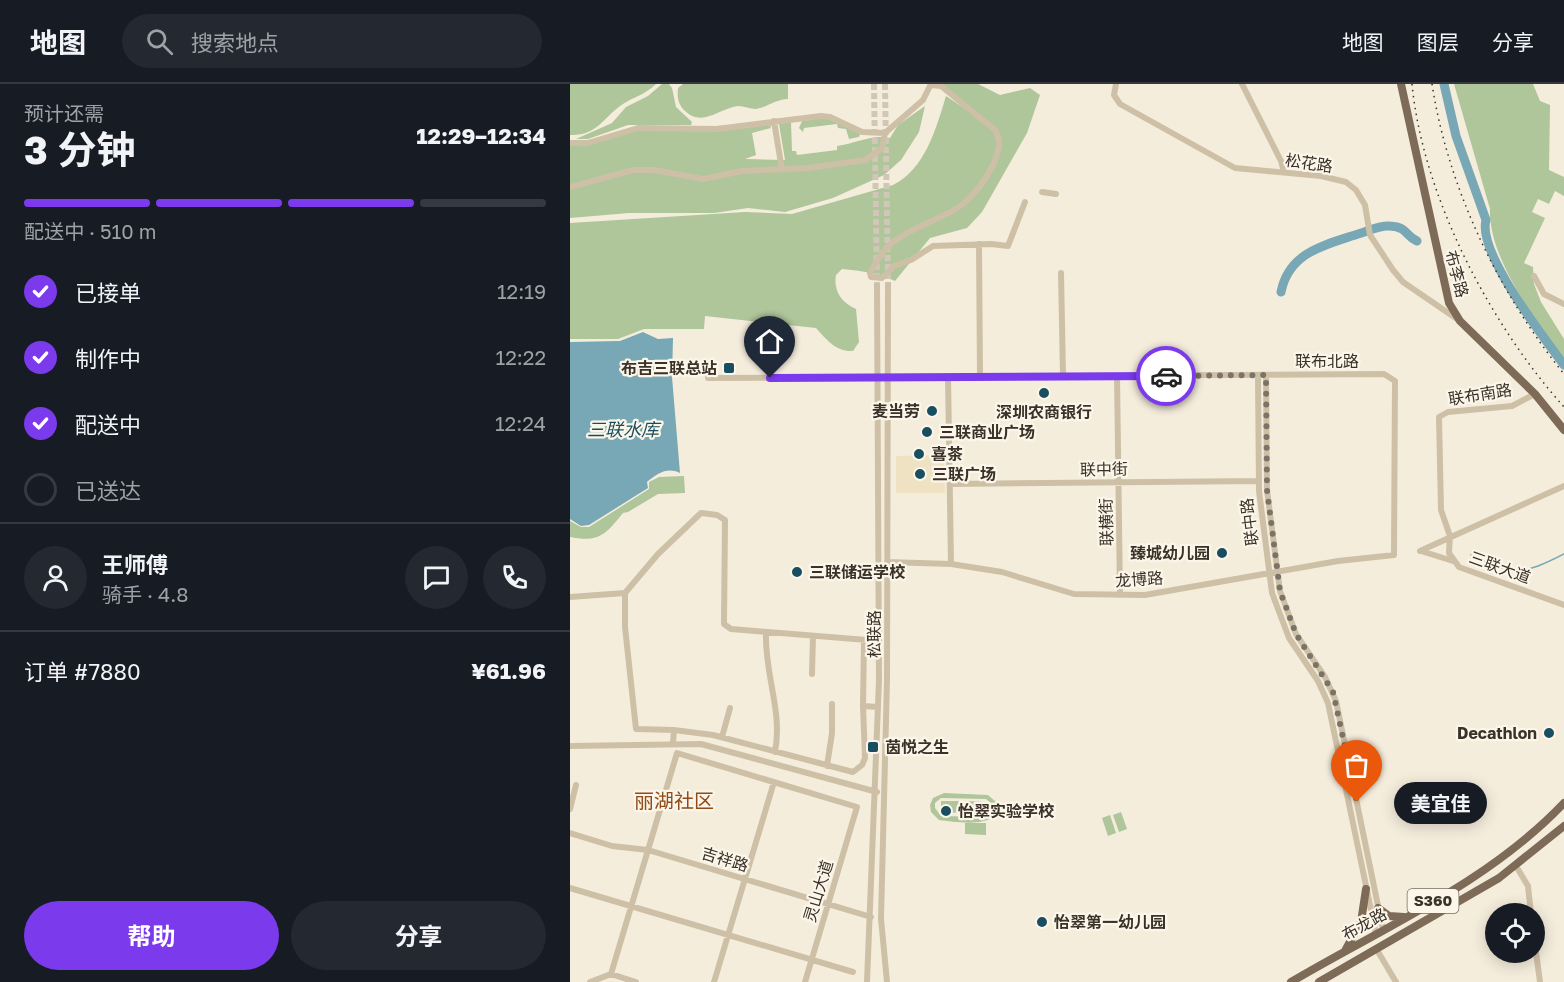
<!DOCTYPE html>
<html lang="zh">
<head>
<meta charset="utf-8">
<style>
	body { margin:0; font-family:"Golos Text","Noto Sans SC",sans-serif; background:#242831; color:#f1f3f6; height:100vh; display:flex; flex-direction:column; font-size:22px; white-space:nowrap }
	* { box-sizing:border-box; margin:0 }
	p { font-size:20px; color:#9ea1a6 }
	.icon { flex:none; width:33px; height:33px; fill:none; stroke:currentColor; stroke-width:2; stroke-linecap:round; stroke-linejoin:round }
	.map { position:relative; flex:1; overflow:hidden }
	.panel { display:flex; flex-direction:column; background:#171b24; width:570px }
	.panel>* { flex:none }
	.buttons { position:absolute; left:915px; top:819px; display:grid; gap:12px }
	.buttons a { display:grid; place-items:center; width:60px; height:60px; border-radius:50%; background:#171b24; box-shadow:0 3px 15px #0003; font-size:30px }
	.pin { position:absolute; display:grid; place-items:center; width:51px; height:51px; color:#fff; margin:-62px -26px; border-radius:50% 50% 50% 0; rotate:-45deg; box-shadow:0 0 6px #0007 }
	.pin .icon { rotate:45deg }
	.courier { position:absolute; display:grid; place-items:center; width:60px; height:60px; margin:-30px; border:4px solid #7c3aed; border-radius:50%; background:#fff; color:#222; box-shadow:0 2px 8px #0007 }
	.bubble { position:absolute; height:42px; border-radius:21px; background:#171b24; box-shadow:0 3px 15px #0003; font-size:20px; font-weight:700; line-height:42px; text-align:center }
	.summary em { font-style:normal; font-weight:700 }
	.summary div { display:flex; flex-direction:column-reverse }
	.summary { display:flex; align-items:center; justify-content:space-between; height:102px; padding:0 24px }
	h1 { font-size:39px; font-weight:700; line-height:45px }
	.bar { display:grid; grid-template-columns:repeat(4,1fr); gap:9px 6px; align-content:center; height:72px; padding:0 24px }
	.bar i { height:8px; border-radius:4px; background:#363941 }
	.bar .on { background:#7c3aed }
	.bar p { grid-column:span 4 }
	.line { display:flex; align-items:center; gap:15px; padding:0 24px; border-top:2px solid #363941 }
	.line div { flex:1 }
	.round { display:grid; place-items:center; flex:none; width:63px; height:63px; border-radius:32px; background:#242831 }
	ol { padding:0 24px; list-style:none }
	li { display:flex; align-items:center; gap:18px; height:66px }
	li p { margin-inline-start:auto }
	li .icon { padding:6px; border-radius:50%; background:#7c3aed; color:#fff; stroke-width:4 }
	li:last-child { color:#9ea1a6 }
	li i { width:33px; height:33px; border:3px solid #363941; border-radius:50% }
	.action { display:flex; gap:12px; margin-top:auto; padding:12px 24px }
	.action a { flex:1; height:69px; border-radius:36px; background:#7c3aed; color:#fff; font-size:24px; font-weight:700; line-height:69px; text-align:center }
	.action a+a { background:#242831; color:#f1f3f6 }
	header { display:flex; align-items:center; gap:36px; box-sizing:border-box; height:84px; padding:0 30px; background:#171b24; border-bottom:2px solid #363941 }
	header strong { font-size:28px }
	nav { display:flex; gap:33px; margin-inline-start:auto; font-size:21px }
	.search { width:420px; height:54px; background:#242831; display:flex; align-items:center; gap:15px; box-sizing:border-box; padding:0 21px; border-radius:33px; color:#9ea1a6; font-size:22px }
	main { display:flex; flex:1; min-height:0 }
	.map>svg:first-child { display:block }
	.green { fill:#afc59a; fill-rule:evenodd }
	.plaza { fill:#eee2c2 }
	.water { fill:#78a7b5 }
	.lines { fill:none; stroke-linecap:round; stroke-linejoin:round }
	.stream { stroke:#78a7b5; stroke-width:1.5 }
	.river { stroke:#78a7b5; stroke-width:9 }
	.minor-tunnel { stroke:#d0c7b8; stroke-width:6; stroke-dasharray:6 3; stroke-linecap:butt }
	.minor { stroke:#cec0a6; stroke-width:6 }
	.major { stroke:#7d6b57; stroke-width:8 }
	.rail { stroke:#3a3128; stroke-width:1.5; stroke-dasharray:1.5 4.5; stroke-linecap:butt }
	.done { stroke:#7b7367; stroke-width:6; stroke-dasharray:0 10.8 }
	.route { stroke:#7c3aed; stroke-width:8 }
	.poi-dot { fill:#194e60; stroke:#fbf6e9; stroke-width:2 }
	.labels { text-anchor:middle; stroke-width:4.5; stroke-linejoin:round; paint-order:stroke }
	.shield { fill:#fbf6e9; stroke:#746c62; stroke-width:1.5 }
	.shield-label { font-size:15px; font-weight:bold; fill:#3a3128 }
	.street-label { font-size:16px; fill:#3a3128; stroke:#fbf6e9 }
	.poi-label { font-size:16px; font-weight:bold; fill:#3a3128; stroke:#fbf6e9; text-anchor:start }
	.water-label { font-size:18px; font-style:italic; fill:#194e60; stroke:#fbf6e9 }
	.quarter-label { font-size:20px; fill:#914b19; stroke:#fbf6e9 }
</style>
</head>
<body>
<header>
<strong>地图</strong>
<div class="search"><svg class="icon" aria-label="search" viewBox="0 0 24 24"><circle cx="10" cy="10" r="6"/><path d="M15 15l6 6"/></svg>搜索地点</div>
<nav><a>地图</a><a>图层</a><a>分享</a></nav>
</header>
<main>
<section class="panel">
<div class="summary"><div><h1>3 分钟</h1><p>预计还需</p></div><em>12:29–12:34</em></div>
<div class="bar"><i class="on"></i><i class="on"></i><i class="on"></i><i></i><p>配送中 · 510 m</p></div>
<ol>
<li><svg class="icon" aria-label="check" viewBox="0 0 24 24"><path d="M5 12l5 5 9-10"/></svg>已接单<p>12:19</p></li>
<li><svg class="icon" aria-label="check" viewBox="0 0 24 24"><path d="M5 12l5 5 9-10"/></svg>制作中<p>12:22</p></li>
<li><svg class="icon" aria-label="check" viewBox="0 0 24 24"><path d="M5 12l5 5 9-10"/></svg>配送中<p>12:24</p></li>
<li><i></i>已送达</li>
</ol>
<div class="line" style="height:108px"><a class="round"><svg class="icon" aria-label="person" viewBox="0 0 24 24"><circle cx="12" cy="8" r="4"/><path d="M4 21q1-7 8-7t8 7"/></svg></a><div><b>王师傅</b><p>骑手 · 4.8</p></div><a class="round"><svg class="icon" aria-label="chat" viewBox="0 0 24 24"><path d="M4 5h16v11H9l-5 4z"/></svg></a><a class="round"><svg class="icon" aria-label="phone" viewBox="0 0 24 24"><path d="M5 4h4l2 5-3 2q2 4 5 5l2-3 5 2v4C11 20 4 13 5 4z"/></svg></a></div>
<div class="line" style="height:78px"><div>订单 #7880</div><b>¥61.96</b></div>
<div class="action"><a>帮助</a><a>分享</a></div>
</section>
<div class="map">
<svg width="994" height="898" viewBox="0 0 994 898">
	<rect width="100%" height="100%" fill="#f5eddc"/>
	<!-- green -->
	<path class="green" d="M 0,0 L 86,0 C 76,10 64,13 53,20 C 34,32 28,52 0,51 Z
		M 92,0 L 99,0 L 102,4 L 106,23 L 122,38 L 121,41 L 58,41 L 18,55 L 6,55 L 42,39 L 56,23 L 78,12 Z
		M 113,0 L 218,0 L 218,15 C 206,15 198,23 186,25 C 180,25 174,22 168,22 C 148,25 132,44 114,26 C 108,20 107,13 108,4 Z
		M 370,0 L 408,0 L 430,11 L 460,4 L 470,11 L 457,49 L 412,128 L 397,144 L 360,154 L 325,197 C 307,189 292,187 272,185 L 266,191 C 263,207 272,219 286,225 L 289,258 L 283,267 C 266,268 257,256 246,244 L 135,232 L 134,245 L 74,245 L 48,255 L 0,255 L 0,139 L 175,128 L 222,130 L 323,101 C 355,85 366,45 376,12 L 397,26 Z
		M 884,0 L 963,0 L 970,17 L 980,21 L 979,86 L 994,93 L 994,112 L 985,107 L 979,120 L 968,115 L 962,128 L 975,134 L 954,179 L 963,183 L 964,200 L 971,218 L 994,255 L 994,275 C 966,238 918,173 920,125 Z
		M 355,22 L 349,48 L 331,76 L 314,91 L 263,114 L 215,128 L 178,124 L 144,129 L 59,129 L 0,134 L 0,60 L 60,47 L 199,39 L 201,44 L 182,49 L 186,71 L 175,75 L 215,76 L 209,40 L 221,38 L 222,67 L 226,67 L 227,71 L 267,66 L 267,62 C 286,60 300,50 320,54 L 328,41 Z
		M 258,33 L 290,50 L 289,53 L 279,55 L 276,45 L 268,44 L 267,40 L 234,44 L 233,48 L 229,44 L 232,37 Z
		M 114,392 L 115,409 L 88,410 L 58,428 L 53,429 C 36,450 29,459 0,453 L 0,437 L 11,443 L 19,443 L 79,405 L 79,398 L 89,393 Z
		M 374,709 L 418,711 L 426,718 L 426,730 C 416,743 385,738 369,736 L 361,728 L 360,721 L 363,714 ZM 371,714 L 416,715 L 422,720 L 422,725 L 416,733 L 371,732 L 365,724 L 365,719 Z
		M 371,717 L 392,717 L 392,729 L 371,728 Z
		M 396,717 L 417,718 L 417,729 L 396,728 Z
		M 551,728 L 557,745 L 549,748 L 543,731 Z
		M 540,731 L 546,749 L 538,752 L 532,734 Z
		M 395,739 L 416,739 L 416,751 L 395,750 Z"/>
	<!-- plaza -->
	<path class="plaza" d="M 374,371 L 375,409 L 326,409 L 326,372 Z"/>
	<!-- water -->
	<path class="water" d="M 73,248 L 88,255 L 103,254 L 102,293 L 110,389 C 97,383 88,389 77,398 L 78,404 L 19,441 L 11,442 L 0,435 L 0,258 L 50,257 Z"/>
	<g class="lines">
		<!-- stream -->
		<path class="stream" d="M 901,471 C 943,492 953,491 994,470"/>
		<!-- river -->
		<path class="river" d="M 874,0 L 886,52 L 916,136 C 907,168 974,254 994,281
			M 711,208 C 719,168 755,161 788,150 C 798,147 810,141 820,142 C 838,143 835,152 847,157"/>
		<!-- minor-tunnel -->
		<path class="minor-tunnel" d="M 304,0 L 307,202
			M 315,0 L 318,201"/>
		<!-- minor -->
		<path class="minor" d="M 546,0 L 544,11 L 550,20 L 665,84 L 751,92 L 776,98 L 786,106 L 795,121 L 800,151 L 823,186 L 833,198 L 887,235
			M 672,0 L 711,77 L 714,88
			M 361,1 L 371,2 L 425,46 C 432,58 428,70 423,81 C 393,139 365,127 322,159 C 312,166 306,179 300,189 L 301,193 L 312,194 L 324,182 L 341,176 L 363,162 L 421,160 L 438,162 L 455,118
			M 204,37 L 212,86
			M 0,59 L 18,59 L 68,44 L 147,45 L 251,32 L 260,33 L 292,48 L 315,49
			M 0,103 L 63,86 L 84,86 L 133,95 L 172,87 L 238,84 L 296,76 L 312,64 L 315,49 L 353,16 L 361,0
			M 472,108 L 486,110
			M 409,160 L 410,293
			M 491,189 L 493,292
			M 964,192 L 974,210 L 994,220
			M 688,291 L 689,407 L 702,509 L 719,554 L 748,597 L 758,619 L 806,850
			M 696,291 L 697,406 L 710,507 L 726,550 L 755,593 L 766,617 L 813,846
			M 547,292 L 550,511
			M 378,293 L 381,480
			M 138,294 L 814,290 L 825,297 L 824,471 L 768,477 L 575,511 L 504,510 L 432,488 L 381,480 L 317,478
			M 381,400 L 689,397
			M 880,452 L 871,426 L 869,333 L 878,328 L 942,322 L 965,310
			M 880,452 L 879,469 L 889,483 L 994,521
			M 850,467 L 994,402
			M 851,467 L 883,477
			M 0,513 L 55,509
			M 196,548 C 194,589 213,627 205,668
			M 294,556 L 293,622 L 308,623
			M 242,590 L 243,552
			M 104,646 L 66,645 L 55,543 L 55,509 L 88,470 L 131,429 L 147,431 L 155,436 L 154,540 L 161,545 L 309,557
			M 152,653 L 160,624
			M 103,659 L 104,646 L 143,651 L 283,688 L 292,681 L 295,674 L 293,622
			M 0,662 L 131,660 L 307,708
			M 257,682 L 262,649 L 262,620
			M 0,725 L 6,701
			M 0,749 L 42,762 L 78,766 L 301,833
			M 946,782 L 958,802 L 961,830
			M 0,804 L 283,888
			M 964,853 L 970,898
			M 807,866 L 826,898
			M 41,890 L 107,669 L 287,723 L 235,898
			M 20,898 L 41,890 L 66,898
			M 144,898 L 204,698
			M 297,898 L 309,596 L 307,202
			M 317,898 L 311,835 L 317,596 L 318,201"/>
		<!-- major -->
		<path class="major" d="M 831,0 L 879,219 L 890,237 L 965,310 L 994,346
			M 808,824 L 819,832 L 834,833
			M 776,865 L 791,838 L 796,805
			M 721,898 C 814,843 918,799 994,719
			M 749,898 L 929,794 L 994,742"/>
		<!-- rail -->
		<path class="rail" d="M 842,0 C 853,113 920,240 994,323
			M 862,0 C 878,104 928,208 994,290"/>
	</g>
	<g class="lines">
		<!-- done -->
		<path class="done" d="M 596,292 L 696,291 L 697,406 L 710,507 L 726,550 L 763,608 L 787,718"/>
		<!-- route -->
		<path class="route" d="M 200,294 L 596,292"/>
	</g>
	<!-- markers -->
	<g class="poi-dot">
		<rect x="153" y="278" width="12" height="12" rx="3"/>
		<circle cx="474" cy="309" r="6"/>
		<circle cx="362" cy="327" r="6"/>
		<circle cx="357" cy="348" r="6"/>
		<circle cx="349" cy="370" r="6"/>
		<circle cx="350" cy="390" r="6"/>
		<circle cx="652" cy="469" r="6"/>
		<circle cx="227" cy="488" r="6"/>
		<circle cx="979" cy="649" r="6"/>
		<rect x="297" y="657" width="12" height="12" rx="3"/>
		<circle cx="376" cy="727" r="6"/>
		<circle cx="472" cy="838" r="6"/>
	</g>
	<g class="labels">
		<!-- shield labels -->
		<rect class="shield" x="837.5" y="805" width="51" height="24" rx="4.5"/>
		<g class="shield-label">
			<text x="863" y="822">S360</text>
		</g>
		<!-- street labels -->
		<g class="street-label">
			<text transform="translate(739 79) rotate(8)" y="6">松花路</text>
			<text transform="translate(887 190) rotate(75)" y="6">布李路</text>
			<text x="757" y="283">联布北路</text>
			<text transform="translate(910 310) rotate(-9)" y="6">联布南路</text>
			<text transform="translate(534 385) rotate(-1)" y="6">联中街</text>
			<text transform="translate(536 438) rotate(-91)" y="6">联横街</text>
			<text transform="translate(679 438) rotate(-97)" y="6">联中路</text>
			<text transform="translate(930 483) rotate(20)" y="6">三联大道</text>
			<text transform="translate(569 495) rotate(-4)" y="6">龙博路</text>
			<text transform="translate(304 550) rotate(-90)" y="6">松联路</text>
			<text transform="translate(155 775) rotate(17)" y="6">吉祥路</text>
			<text transform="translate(248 807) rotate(-73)" y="6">灵山大道</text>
			<text transform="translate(794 840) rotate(-29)" y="6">布龙路</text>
		</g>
		<!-- poi labels -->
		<g class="poi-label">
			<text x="147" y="290" text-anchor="end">布吉三联总站</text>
			<text x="350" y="333" text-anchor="end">麦当劳</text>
			<text x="474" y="334" text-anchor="middle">深圳农商银行</text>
			<text x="369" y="354">三联商业广场</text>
			<text x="361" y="376">喜茶</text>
			<text x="362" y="396">三联广场</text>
			<text x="640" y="475" text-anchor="end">臻城幼儿园</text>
			<text x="239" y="494">三联储运学校</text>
			<text x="967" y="655" text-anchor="end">Decathlon</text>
			<text x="315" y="669">茵悦之生</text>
			<text x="388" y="733">怡翠实验学校</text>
			<text x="484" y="844">怡翠第一幼儿园</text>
		</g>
		<!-- water labels -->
		<g class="water-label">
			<text x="53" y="352">三联水库</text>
		</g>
		<!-- quarter labels -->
		<g class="quarter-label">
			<text x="104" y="724">丽湖社区</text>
		</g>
	</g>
</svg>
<div class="buttons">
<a><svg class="icon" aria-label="locate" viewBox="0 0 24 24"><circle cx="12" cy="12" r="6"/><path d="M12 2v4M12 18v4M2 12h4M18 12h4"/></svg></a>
</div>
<div class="pin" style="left:787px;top:718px;background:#ea580c"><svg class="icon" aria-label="bag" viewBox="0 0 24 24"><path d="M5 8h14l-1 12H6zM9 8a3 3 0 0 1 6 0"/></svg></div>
<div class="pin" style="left:200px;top:294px;background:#1f2937"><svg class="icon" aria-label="home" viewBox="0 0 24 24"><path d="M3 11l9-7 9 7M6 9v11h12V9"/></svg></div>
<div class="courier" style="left:596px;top:292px"><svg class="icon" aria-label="car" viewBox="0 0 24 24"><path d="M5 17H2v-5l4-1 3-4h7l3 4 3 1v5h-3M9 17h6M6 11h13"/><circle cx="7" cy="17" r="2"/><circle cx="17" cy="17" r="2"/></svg></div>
<div class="bubble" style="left:824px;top:698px;width:93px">美宜佳</div>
</div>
</main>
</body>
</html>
